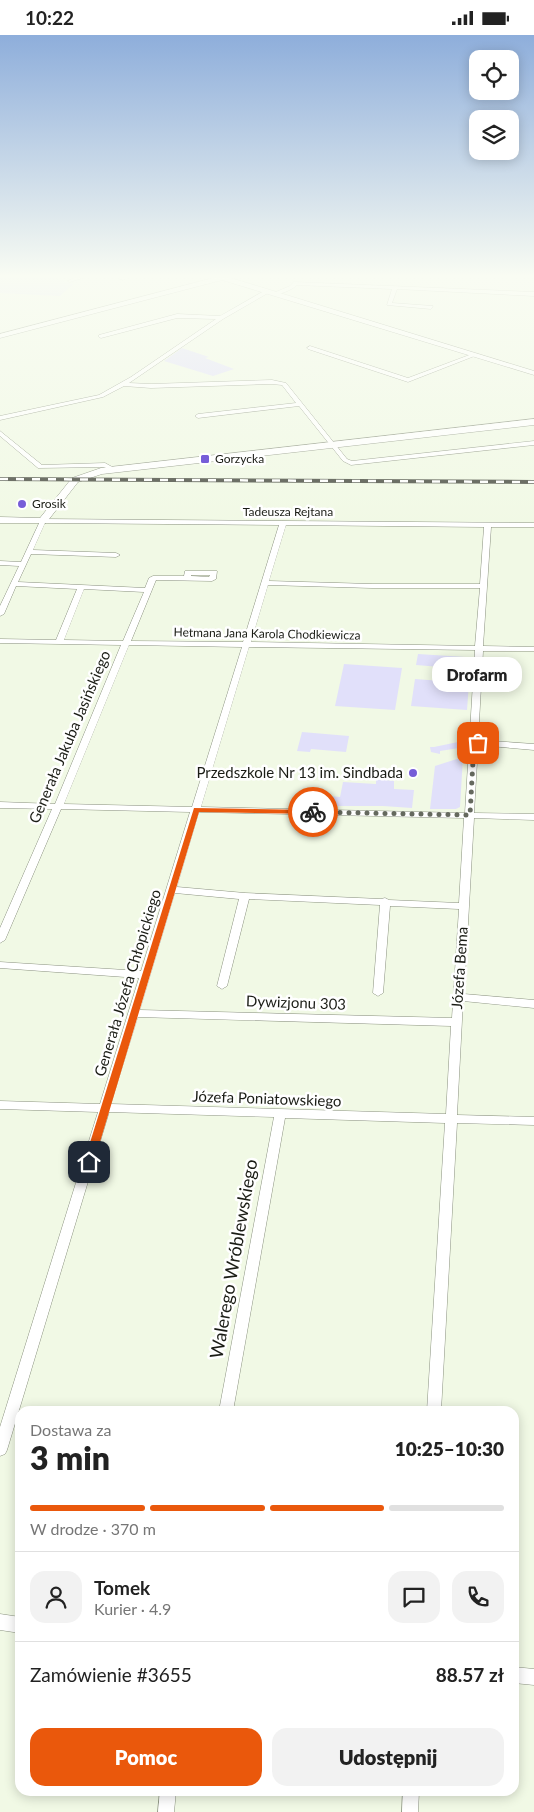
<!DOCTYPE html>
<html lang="pl">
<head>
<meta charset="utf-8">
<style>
	body { margin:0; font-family:Lato,sans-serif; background:#f2f2f2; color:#222; height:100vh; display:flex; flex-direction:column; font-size:19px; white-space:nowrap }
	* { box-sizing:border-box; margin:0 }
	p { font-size:16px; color:#767676 }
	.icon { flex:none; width:28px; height:28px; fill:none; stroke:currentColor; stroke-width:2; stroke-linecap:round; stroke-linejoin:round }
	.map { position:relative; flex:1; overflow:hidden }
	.panel { position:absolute; left:15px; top:1371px; width:504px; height:390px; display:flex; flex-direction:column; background:#fff; border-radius:15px; box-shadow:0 2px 12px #0003 }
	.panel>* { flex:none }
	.buttons { position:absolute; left:469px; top:15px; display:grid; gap:10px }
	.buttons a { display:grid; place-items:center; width:50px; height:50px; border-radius:10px; background:#fff; box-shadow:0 2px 12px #0003; font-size:25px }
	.pin { position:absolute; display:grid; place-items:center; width:42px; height:42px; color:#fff; margin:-21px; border-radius:10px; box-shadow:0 2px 8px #0006 }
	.courier { position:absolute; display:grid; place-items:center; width:50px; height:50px; margin:-25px; border:4px solid #ea580c; border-radius:50%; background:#fff; color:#222; box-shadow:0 1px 6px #0007 }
	.bubble { position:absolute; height:35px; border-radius:15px; background:#fff; box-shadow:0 2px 12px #0003; font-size:16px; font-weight:800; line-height:35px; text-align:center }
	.summary em { font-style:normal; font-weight:800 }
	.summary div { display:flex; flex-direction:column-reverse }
	.summary { display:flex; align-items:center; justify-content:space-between; height:85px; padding:0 15px }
	h1 { font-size:32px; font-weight:800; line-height:38px }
	.bar { display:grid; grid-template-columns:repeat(4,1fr); gap:8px 5px; align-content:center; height:60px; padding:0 15px }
	.bar i { height:6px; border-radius:4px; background:#e0e0e0 }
	.bar .current { background:#ea580c }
	.bar p { grid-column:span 4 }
	.line { display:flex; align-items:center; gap:12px; padding:0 15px; border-top:1px solid #e0e0e0 }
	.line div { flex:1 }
	.round { display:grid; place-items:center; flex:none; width:52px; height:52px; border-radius:15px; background:#f2f2f2 }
	.cta { display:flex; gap:10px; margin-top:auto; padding:10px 15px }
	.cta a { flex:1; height:58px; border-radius:15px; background:#ea580c; color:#fff; font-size:20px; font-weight:800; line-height:58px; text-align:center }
	.cta a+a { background:#f2f2f2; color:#222 }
	.status { display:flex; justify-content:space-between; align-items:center; height:35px; padding:0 25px; background:#fff; direction:ltr }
	.status svg { height:14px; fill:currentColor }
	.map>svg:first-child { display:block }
	.green { fill:#e1e0fa }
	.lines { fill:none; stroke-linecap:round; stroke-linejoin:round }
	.street-casing { stroke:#8b9280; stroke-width:1 }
	.secondary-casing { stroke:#8b9280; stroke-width:1 }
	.street { fill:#fff; fill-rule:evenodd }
	.secondary { fill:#fff; fill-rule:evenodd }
	.rail-casing { stroke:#4d5046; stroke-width:4 }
	.rail { stroke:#fff; stroke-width:2.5; stroke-dasharray:8; stroke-linecap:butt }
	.route { fill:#ea580c }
	.done { stroke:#65695e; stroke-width:5; stroke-dasharray:0 9 }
	.poi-dot { fill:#765dd8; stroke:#fff; stroke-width:2 }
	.labels { text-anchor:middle; stroke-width:5; stroke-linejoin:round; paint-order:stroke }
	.far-poi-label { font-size:12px; fill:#1a1c15; stroke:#fff; text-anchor:start }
	.far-street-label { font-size:12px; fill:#1a1c15; stroke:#fff }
	.street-label { font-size:15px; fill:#1a1c15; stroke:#fff }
	.poi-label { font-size:15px; fill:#1a1c15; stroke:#fff; text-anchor:end }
	.near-street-label { font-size:18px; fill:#1a1c15; stroke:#fff }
</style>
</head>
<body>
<div class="status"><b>10:22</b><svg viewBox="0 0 49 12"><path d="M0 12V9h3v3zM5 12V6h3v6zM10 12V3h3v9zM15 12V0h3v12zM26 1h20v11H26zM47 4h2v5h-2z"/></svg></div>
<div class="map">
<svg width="534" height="1777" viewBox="0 0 534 1777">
	<rect width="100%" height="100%" fill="#f1f9e5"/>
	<!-- green -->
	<path class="green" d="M 0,243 L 55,243 L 73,249 L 60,261 L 0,258 Z
		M 182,313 L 209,322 L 205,323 L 234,334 L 213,341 L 164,326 Z
		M 418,619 L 466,622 L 465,634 L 416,630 Z
		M 344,629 L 402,633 L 395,675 L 335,671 Z
		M 415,644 L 469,648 L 467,675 L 411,671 Z
		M 302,697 L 349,701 L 346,717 L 311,714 L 310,717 L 297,716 Z
		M 460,702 L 465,702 L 464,716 L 459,717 L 459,713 L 440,716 L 440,719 L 431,717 L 430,712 L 434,712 L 458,707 Z
		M 463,722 L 460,772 L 456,774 L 430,774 L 435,731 Z
		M 376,744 L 394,746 L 394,754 L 414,755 L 412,773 L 383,771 L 298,771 L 298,758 L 340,762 L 343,747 L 376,749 Z"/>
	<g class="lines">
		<defs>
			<path id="street" d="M 74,243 L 83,243 L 70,247 L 68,246 Z
				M 118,243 L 125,243 L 125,244 L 123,245 Z
				M 294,247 L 534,257 L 534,261 L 397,254 L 392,268 L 433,271 L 431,274 L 387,270 L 392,254 L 297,250 C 292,255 278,261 271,259 L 290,251 Z
				M 266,255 L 268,258 L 223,284 L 129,348 L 151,349 L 272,345 L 286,348 L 347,424 L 352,426 L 534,406 L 534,410 L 351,430 L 343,426 L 299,371 L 198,383 L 195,381 L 198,379 L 296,368 L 282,350 L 272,349 L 151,353 L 124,351 L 103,362 L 0,385 L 0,381 L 99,360 L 131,342 L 216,284 L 177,283 L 101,303 L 99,302 L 99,300 L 177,279 L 220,281 Z
				M 310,311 L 408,343 L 472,319 L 477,320 L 408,347 L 308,314 L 307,313 Z
				M 0,396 L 42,430 L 105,428 L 116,434 L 113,436 L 104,432 L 38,433 L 0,401 Z
				M 43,484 L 534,488 L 534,492 L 491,492 L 483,611 L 534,612 L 534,616 L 483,616 L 478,705 L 534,709 L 534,715 L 478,710 L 474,778 L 534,779 L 534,785 L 474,783 L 464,959 L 534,965 L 534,973 L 463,966 L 457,1080 L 534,1082 L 534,1090 L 457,1088 L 441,1376 L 427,1376 L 445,1088 L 285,1083 L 233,1376 L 219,1376 L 274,1082 L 109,1077 L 7,1415 L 5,1419 L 0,1421 L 0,1392 L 98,1077 L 0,1074 L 0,1066 L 100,1069 L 139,943 L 0,933 L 0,927 L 141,936 L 190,777 L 61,774 L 5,905 L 0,908 L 0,893 L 52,774 L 0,773 L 0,767 L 55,769 L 121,610 L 0,608 L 0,604 L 56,605 L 77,554 L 16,551 L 4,579 L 0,581 L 0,571 L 19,531 L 0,530 L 0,526 L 21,527 L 40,486 ZM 45,488 L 279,490 L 243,607 L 131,606 L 156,545 L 212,546 L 216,544 L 217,536 L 185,536 L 184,541 L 153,541 L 149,543 L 145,553 L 18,547 L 31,519 L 116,522 L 120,520 L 116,518 L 33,515 ZM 286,490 L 484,492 L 480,549 L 372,549 L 269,546 ZM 191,540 L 210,540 L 209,542 L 191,541 ZM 268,550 L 372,553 L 480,553 L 475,611 L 251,607 ZM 84,554 L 144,557 L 123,606 L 64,605 ZM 129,610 L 242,612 L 192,772 L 64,769 ZM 249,612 L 475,615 L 465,778 L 201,772 ZM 199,777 L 464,783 L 459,868 L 389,865 L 385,863 L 381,864 L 245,858 L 177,852 ZM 175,858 L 239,864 L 217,951 L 222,954 L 227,951 L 249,864 L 380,870 L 373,958 L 378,961 L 383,958 L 390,871 L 459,874 L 452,983 L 140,975 ZM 138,982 L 451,991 L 446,1079 L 111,1069 Z
				M 0,1579 L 20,1582 L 20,1598 L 0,1595 Z
				M 514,1632 L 534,1634 L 534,1650 L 514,1648 Z
				M 160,1756 L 176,1756 L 174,1777 L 158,1777 Z
				M 403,1756 L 419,1756 L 418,1777 L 402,1777 Z"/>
			<path id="secondary" d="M 213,243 L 231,243 L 534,336 L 534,340 L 222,245 L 0,303 L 0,299 Z
				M 534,384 L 534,390 L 102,439 L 78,447 L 46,488 L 0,488 L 0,482 L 40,483 L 72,443 L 101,433 Z"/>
		</defs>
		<!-- street casing -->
		<use href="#street" class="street-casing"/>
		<!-- secondary casing -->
		<use href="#secondary" class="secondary-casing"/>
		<!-- street -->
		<use href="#street" class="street"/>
		<!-- secondary -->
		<use href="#secondary" class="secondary"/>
		<defs>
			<path id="rail" d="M 0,444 L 534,447"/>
		</defs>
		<!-- rail casing -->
		<use href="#rail" class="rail-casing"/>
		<!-- rail -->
		<use href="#rail" class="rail"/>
	</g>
	<!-- sky -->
	<linearGradient id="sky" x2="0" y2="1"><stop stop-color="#8eaedb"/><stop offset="0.49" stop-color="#f9fcf3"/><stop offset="1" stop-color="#f9fcf3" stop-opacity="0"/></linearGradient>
	<rect width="534" height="492" fill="url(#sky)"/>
	<!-- route -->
	<path class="route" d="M 194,773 L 313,775 L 317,777 L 313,779 L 199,777 L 94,1127 L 89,1131 L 84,1127 Z"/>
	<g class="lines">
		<!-- done -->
		<path class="done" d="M 313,777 L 470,780 L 474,708 L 478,708"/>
	</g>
	<!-- markers -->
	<g class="poi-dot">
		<rect x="200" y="419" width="10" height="10" rx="2.5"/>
		<circle cx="22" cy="469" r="5"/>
		<circle cx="413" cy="738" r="5"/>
	</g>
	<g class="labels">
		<!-- far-poi labels -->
		<g class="far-poi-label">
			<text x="215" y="428">Gorzycka</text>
			<text x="32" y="473">Grosik</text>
		</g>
		<!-- far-street labels -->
		<g class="far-street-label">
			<text x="288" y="481">Tadeusza Rejtana</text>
			<text transform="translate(267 599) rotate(1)" y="4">Hetmana Jana Karola Chodkiewicza</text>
		</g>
		<!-- street labels -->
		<g class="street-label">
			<text transform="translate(70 702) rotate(-67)" y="5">Generała Jakuba Jasińskiego</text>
			<text transform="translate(460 933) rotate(-86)" y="5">Józefa Bema</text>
			<text transform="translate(128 948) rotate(-73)" y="5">Generała Józefa Chłopickiego</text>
			<text transform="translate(296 968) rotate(2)" y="5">Dywizjonu 303</text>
			<text transform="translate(267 1064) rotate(2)" y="5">Józefa Poniatowskiego</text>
		</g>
		<!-- poi labels -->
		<g class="poi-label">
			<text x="403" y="743">Przedszkole Nr 13 im. Sindbada</text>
		</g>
		<!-- near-street labels -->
		<g class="near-street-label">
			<text transform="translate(234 1224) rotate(-80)" y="6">Walerego Wróblewskiego</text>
		</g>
	</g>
</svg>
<div class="buttons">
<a><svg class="icon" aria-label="locate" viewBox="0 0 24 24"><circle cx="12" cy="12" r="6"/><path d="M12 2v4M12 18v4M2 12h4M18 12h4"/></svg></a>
<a><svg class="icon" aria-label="layers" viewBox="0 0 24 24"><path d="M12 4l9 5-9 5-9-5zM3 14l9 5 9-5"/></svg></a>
</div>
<div class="pin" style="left:478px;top:708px;background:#ea580c"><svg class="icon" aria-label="bag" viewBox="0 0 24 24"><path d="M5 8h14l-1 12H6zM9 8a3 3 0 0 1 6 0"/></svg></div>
<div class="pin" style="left:89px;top:1127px;background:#1f2937"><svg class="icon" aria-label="home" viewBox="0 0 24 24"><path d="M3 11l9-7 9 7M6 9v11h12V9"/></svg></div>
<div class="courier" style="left:313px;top:777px"><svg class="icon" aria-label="bike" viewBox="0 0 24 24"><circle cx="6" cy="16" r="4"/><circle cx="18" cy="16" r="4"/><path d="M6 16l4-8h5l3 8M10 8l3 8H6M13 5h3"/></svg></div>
<div class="bubble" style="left:432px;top:622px;width:90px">Drofarm</div>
<section class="panel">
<div class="summary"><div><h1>3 min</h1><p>Dostawa za</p></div><em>10:25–10:30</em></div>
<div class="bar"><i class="current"></i><i class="current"></i><i class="current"></i><i></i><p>W drodze · 370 m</p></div>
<div class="line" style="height:90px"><a class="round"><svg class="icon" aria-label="person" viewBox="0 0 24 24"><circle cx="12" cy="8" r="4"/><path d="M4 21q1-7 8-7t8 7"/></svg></a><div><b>Tomek</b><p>Kurier · 4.9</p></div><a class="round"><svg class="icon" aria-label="chat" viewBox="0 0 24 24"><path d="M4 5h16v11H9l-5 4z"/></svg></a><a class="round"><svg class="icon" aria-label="phone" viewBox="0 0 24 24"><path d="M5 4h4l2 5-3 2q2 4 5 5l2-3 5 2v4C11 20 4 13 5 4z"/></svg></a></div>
<div class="line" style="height:65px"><div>Zamówienie #3655</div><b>88.57 zł</b></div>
<div class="cta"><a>Pomoc</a><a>Udostępnij</a></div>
</section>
</div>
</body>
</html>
